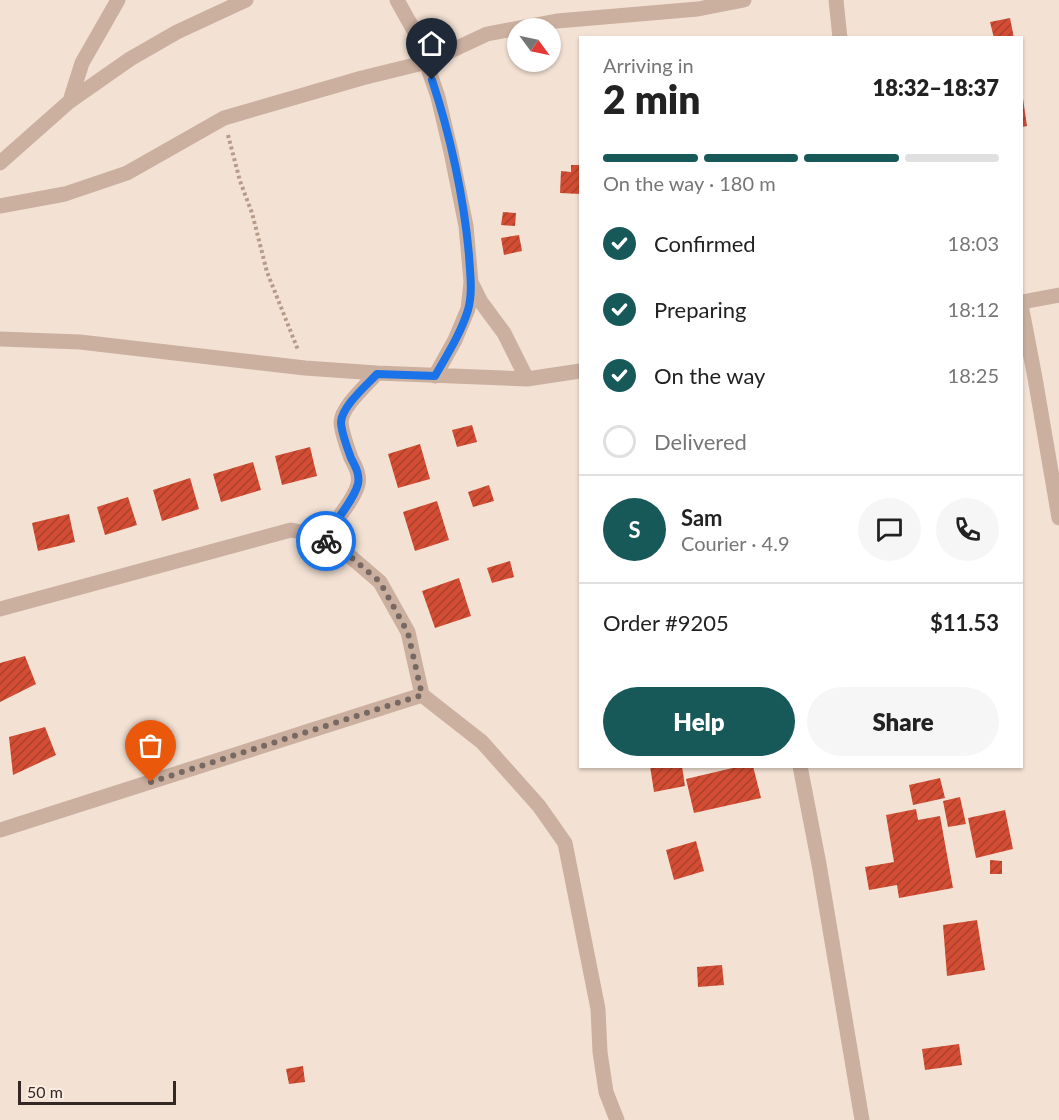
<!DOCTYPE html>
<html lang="en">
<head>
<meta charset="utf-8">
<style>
	body { margin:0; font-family:Lato,sans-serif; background:#f6f6f6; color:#222; height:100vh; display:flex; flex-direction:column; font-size:22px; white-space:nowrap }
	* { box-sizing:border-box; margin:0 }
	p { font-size:20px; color:#767676 }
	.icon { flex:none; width:33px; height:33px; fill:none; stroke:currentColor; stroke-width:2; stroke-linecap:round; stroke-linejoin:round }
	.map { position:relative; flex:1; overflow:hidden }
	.drawer { position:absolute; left:579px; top:36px; width:444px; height:732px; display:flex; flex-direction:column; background:#fff; border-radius:0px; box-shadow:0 2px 4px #0004 }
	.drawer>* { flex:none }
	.needle { width:39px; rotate:123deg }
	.controls { position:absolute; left:507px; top:18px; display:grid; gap:12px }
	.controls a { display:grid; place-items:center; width:54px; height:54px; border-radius:50%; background:#fff; box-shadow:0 2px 4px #0004; font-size:30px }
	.scale { position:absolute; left:18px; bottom:15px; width:158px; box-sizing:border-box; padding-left:6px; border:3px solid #342824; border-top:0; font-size:16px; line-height:21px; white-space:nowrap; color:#342824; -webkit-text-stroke:4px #faece0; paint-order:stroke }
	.pin { position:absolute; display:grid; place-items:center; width:51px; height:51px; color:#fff; margin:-62px -26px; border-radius:50% 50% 50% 0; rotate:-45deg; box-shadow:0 0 6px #0007 }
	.pin .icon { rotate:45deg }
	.courier { position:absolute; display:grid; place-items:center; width:60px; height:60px; margin:-30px; border:4px solid #1a73e8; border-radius:50%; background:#fff; color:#222; box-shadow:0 2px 8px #0007 }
	.summary em { font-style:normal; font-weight:800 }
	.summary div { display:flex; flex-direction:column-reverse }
	.summary { display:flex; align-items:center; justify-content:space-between; height:102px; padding:0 24px }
	h1 { font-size:39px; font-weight:800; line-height:45px }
	.bar { display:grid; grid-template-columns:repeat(4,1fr); gap:9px 6px; align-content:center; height:72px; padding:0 24px }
	.bar i { height:8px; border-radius:4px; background:#e0e0e0 }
	.bar .active { background:#165958 }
	.bar p { grid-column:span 4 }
	.line { display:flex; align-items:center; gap:15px; padding:0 24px; border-top:2px solid #e0e0e0 }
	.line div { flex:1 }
	.round { display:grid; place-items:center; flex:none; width:63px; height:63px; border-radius:32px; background:#f6f6f6 }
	ol { padding:0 24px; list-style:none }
	li { display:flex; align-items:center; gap:18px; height:66px }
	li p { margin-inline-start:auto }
	li .icon { padding:6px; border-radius:50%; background:#165958; color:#fff; stroke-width:4 }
	li:last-child { color:#767676 }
	li i { width:33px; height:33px; border:3px solid #e0e0e0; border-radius:50% }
	.cta { display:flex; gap:12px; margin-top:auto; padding:12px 24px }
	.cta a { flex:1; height:69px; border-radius:36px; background:#165958; color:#fff; font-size:24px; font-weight:800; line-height:69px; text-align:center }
	.cta a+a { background:#f6f6f6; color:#222 }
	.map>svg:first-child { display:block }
	.building { fill:url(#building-hatch) }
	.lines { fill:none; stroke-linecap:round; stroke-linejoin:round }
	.path { stroke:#b79a8a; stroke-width:4; stroke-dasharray:3 3; stroke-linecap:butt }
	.street { stroke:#cbb0a0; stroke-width:15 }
	.done { stroke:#776962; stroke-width:6; stroke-dasharray:0 10.8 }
	.route { stroke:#1a73e8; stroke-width:8 }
</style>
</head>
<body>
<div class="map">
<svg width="1059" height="1120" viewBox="0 0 1059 1120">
	<defs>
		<pattern id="building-hatch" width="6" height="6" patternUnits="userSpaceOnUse" patternTransform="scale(1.5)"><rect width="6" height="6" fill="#d24d33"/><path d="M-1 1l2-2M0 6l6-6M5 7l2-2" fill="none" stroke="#ab402b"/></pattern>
	</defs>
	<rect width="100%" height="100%" fill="#f3e2d4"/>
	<!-- building -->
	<path class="building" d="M 1010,18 L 1014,38 L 994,38 L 990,22 Z
		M 1022,99 L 1023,99 L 1027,126 L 1022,127 Z
		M 571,165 L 580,165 L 580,194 L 560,193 L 561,171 L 571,172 Z
		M 503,212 L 516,213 L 515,226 L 501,225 Z
		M 519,235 L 522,251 L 504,255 L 501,238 Z
		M 472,425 L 477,442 L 457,447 L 452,430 Z
		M 420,444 L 430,479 L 398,488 L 388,454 Z
		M 310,447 L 317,476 L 282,485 L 275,456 Z
		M 253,462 L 261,490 L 221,502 L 213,474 Z
		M 190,478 L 199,509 L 162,521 L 153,490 Z
		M 489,485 L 494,501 L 473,507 L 468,492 Z
		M 128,497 L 137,525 L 105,535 L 97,507 Z
		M 437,501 L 449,540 L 415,551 L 403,512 Z
		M 69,514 L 75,542 L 38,551 L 32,523 Z
		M 510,561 L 514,577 L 492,583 L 487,568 Z
		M 459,578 L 471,616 L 435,628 L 422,591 Z
		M 25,656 L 36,684 L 0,702 L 0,663 Z
		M 45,727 L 56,755 L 13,775 L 9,737 Z
		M 650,766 L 682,766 L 685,786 L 654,792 Z
		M 741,766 L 753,766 L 761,798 L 694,813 L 686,779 Z
		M 940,778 L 945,798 L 913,805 L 909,785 Z
		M 960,797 L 966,824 L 948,827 L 943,801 Z
		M 916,809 L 918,820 L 940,816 L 953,888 L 899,898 L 897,885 L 869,890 L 865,867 L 894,862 L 886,815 Z
		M 1005,810 L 1013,849 L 976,858 L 968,818 Z
		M 696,841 L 704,871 L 674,880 L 666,850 Z
		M 990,860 L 1002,861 L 1002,874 L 990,874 Z
		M 977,920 L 985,970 L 947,976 L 943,925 Z
		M 722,965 L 724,985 L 698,987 L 697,967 Z
		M 959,1044 L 962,1065 L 925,1070 L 922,1049 Z
		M 303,1066 L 305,1082 L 289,1084 L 286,1069 Z"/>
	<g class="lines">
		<!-- path -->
		<path class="path" d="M 228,135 L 240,181 L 252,213 L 267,272 L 298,350"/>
		<!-- street -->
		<path class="street" d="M 397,0 L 417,36 L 438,97 L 451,152 L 466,226 L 471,282 L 481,302 L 504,333 L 527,379
			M 836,0 L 840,38
			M 70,101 L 130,59 L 177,32 L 246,0
			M 0,163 L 70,101 L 82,63 L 118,0
			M 0,206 L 65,194 L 127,173 L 224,118 L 362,78 L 427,62 L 487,34 L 557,21 L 698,9 L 744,0
			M 1022,302 L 1059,295
			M 1022,310 L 1035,378 L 1059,518
			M 0,339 L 80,342 L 305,368 L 377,373 L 527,379 L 580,371
			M 435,376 L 455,340 L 468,309 L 471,282
			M 322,539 C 332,525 354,501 358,484 C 360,474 355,466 351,458 C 348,450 341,429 341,422 C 342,406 367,385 377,373
			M 0,609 L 291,530 L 316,535 L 345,552 L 380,582 L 408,632 L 422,695 L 482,742 L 539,806 L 565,843 L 598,1009 L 600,1052 L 606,1092 L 617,1120
			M 800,766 L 819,864 L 862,1120
			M 0,830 L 422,695"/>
	</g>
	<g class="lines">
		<!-- done -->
		<path class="done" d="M 151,782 L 422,695 L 408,633 L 380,582 L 345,552 L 326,541"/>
		<!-- route -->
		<path class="route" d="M 326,541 L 322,539 C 333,525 354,500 358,484 C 360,474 355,466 351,458 C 348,450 341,430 341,422 C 342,406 367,385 377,374 L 435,376 C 447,355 461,333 468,310 C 473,292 470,273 469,255 C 464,198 450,134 432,80"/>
	</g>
</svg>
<div class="controls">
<a><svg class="needle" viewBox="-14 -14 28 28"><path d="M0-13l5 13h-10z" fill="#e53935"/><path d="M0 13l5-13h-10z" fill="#767676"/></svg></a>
</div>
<div class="scale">50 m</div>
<div class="pin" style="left:151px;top:782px;background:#ea580c"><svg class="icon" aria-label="bag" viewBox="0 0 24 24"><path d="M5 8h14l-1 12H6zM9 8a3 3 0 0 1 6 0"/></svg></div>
<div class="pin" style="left:432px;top:80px;background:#1f2937"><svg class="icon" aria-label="home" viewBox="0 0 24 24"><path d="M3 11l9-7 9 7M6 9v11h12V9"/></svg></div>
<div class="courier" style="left:326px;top:541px"><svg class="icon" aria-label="bike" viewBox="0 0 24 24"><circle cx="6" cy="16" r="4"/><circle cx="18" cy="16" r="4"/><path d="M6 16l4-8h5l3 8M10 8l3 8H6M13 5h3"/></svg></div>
<section class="drawer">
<div class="summary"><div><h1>2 min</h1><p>Arriving in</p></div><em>18:32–18:37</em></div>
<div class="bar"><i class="active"></i><i class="active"></i><i class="active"></i><i></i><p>On the way · 180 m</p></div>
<ol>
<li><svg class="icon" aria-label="check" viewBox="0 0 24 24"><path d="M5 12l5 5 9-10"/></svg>Confirmed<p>18:03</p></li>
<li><svg class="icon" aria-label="check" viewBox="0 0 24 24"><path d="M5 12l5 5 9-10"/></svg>Preparing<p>18:12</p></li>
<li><svg class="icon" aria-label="check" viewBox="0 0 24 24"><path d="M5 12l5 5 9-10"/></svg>On the way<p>18:25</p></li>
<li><i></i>Delivered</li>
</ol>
<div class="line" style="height:108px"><b class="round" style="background:#165958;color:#fff">S</b><div><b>Sam</b><p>Courier · 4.9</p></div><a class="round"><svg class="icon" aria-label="chat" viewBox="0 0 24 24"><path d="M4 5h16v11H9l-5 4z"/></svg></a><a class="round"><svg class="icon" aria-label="phone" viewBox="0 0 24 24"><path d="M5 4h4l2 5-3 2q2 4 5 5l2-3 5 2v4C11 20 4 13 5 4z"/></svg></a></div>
<div class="line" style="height:78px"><div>Order #9205</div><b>$11.53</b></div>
<div class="cta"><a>Help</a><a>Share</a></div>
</section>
</div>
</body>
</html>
